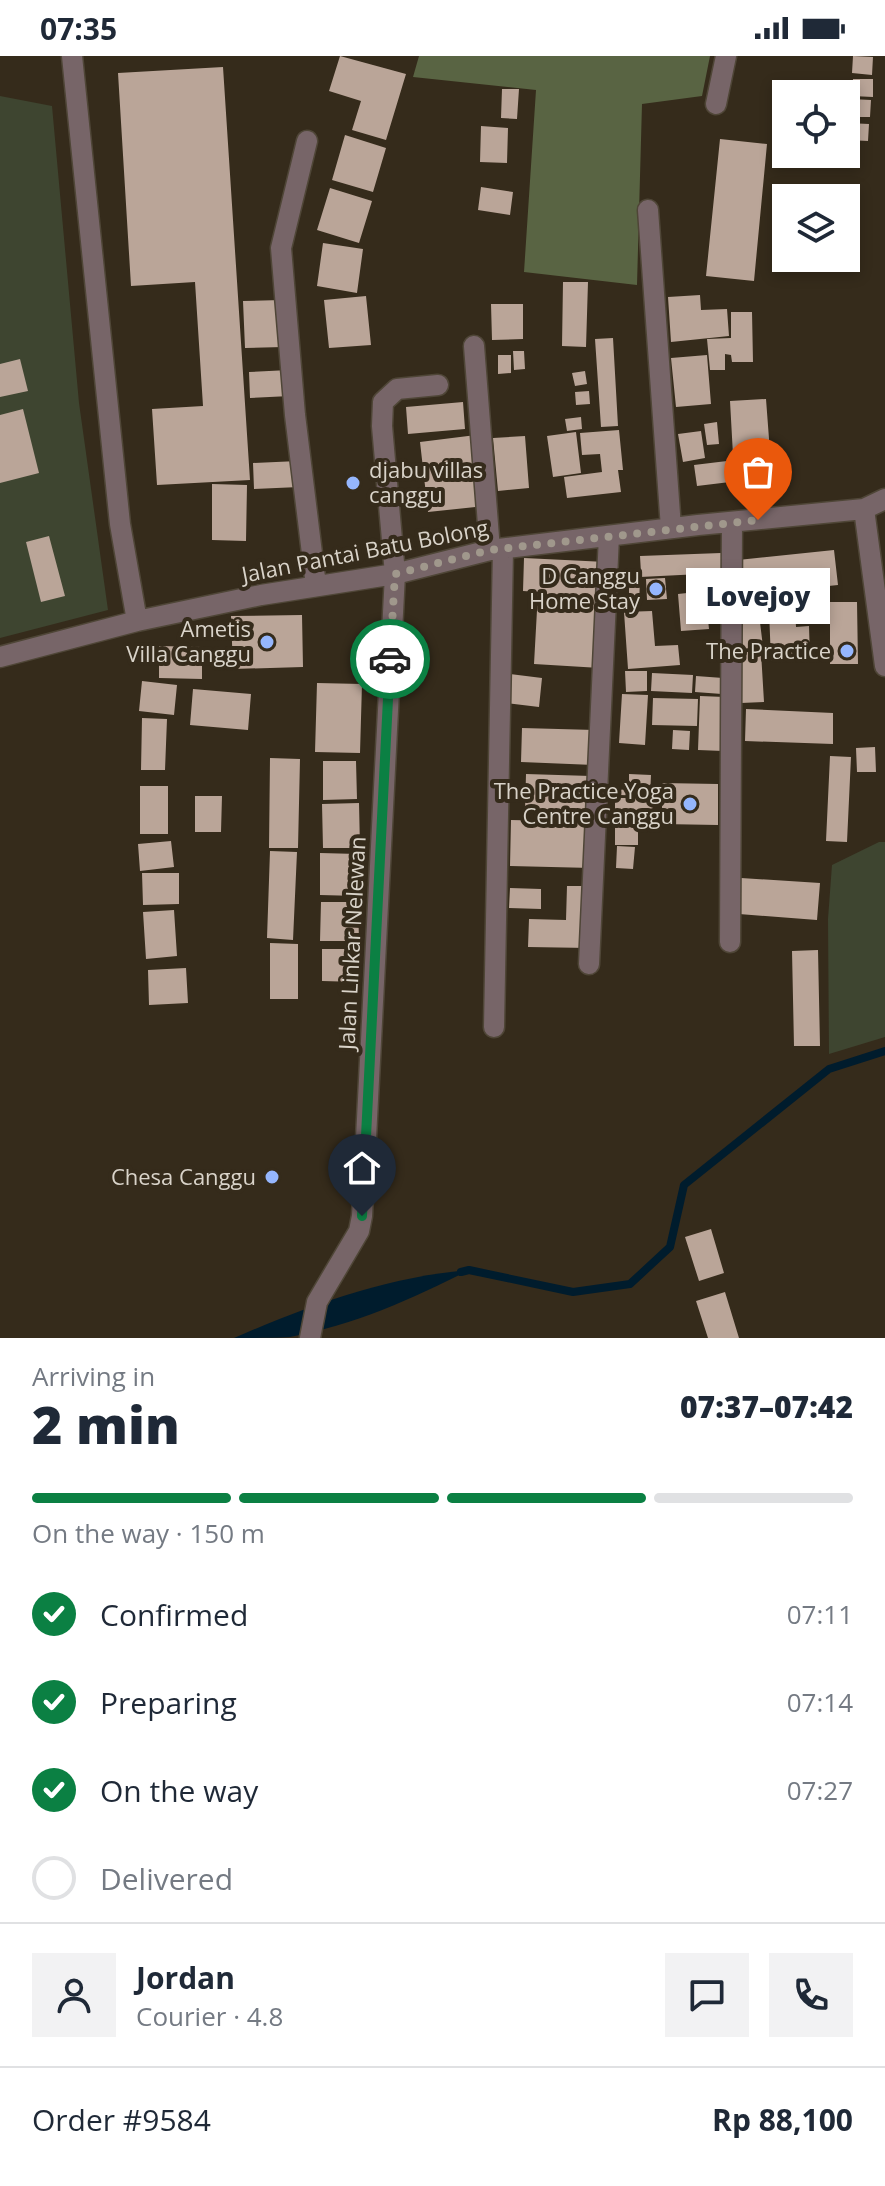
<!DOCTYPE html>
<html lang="en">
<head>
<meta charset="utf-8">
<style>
	body { margin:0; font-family:"Open Sans",sans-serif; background:#f2f2f3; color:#1f2937; height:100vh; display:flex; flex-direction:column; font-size:30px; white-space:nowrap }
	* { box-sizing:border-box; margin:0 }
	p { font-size:26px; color:#747a83 }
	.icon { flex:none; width:44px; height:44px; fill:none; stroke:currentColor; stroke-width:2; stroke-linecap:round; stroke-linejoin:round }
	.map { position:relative; height:1282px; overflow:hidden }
	.panel { display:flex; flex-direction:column; background:#fff; flex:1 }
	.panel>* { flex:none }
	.fabs { position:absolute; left:772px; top:24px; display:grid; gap:16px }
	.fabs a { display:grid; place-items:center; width:88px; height:88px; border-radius:0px; background:#fff; box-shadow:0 4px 12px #0003; font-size:40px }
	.pin { position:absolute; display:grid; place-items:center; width:68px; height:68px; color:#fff; margin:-82px -34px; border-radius:50% 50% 50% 0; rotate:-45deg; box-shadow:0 0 8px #0007 }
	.pin .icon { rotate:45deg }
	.courier { position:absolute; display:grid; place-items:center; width:80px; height:80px; margin:-40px; border:6px solid #0b8043; border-radius:50%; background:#fff; color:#222; box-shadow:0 2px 10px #0007 }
	.bubble { position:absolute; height:56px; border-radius:0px; background:#fff; box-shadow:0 4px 12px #0003; font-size:26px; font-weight:800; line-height:56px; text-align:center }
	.head em { font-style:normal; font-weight:800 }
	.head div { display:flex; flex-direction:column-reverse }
	.head { display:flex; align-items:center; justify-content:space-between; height:136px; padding:0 32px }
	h1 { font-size:52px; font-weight:800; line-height:60px }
	.bar { display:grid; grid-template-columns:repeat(4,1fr); gap:12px 8px; align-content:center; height:96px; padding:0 32px }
	.bar i { height:10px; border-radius:6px; background:#e0e1e3 }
	.bar .active { background:#0b8043 }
	.bar p { grid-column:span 4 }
	.line { display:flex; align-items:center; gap:20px; padding:0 32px; border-top:2px solid #e0e1e3 }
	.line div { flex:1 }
	.round { display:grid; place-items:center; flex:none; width:84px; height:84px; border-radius:0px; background:#f2f2f3 }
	ol { padding:0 32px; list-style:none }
	li { display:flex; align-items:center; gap:24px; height:88px }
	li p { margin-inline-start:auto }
	li .icon { padding:8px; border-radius:50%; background:#0b8043; color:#fff; stroke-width:4 }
	li:last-child { color:#747a83 }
	li i { width:44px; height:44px; border:4px solid #e0e1e3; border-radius:50% }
	.status { display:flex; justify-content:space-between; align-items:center; height:56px; padding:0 40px; background:#fff; direction:ltr }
	.status svg { height:22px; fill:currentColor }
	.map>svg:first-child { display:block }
	.green { fill:#3e4530 }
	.forest { fill:#596443 }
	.water { fill:#001c2d }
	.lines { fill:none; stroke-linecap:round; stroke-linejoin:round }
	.stream { stroke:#001c2d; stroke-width:8 }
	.building { fill:#baa598 }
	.minor-casing { stroke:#4f4637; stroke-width:23 }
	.minor { stroke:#776568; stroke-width:20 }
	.done { stroke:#a0988c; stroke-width:8; stroke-dasharray:0 14.4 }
	.route { stroke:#0b8043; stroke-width:10 }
	.poi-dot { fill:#95b6fd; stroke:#352b1b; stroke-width:3 }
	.labels { text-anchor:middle; stroke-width:8; stroke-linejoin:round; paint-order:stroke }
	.poi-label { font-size:22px; fill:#d9d3c9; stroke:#352b1b; text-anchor:end }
	.street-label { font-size:22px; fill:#d9d3c9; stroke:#352b1b }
</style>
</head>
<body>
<div class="status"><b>07:35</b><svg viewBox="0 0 49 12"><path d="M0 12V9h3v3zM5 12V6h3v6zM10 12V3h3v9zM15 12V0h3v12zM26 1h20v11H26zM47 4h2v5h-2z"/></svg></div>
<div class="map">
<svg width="885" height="1282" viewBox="0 0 885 1282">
	<rect width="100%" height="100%" fill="#352b1b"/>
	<!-- green -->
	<path class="green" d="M 0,40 L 52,50 L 79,347 L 108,554 L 0,582 Z
		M 879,786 L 885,786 L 885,981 L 829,998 L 828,863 L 832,809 Z"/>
	<!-- forest -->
	<path class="forest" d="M 419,0 L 710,0 L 702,40 L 642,48 L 637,229 L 524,216 L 536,34 L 413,21 Z"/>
	<!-- water -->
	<path class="water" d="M 469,1214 C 412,1243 354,1269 290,1281 C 272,1282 252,1282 234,1282 C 310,1249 386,1221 469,1214 Z"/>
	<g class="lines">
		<!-- stream -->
		<path class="stream" d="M 461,1216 L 469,1214 L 573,1236 L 630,1228 L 670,1191 L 684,1129 L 829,1013 L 885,995"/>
	</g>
	<!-- building -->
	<path class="building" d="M 340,0 L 406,18 L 386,84 L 352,74 L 361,45 L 329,35 Z
		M 853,0 L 873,1 L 872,19 L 852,17 Z
		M 223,11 L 250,424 L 157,429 L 152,353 L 203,350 L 195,226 L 131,230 L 118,17 Z
		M 853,23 L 873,23 L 873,41 L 852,40 Z
		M 502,33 L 519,33 L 517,63 L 501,62 Z
		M 851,43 L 871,44 L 870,61 L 850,61 Z
		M 848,67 L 869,68 L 868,85 L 848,84 Z
		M 481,70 L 508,72 L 507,107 L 480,106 Z
		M 345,79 L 386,92 L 373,136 L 332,124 Z
		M 720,83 L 767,88 L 754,225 L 706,220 Z
		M 481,131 L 513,136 L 510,159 L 478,154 Z
		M 330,132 L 372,145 L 359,187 L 317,174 Z
		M 323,187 L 363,193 L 357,237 L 317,230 Z
		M 563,226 L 588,226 L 586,291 L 562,290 Z
		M 700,239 L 701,254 L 727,253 L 729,280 L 671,286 L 668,241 Z
		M 366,240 L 371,289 L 329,292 L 324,244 Z
		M 281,244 L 283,291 L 245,292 L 243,245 Z
		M 491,248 L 523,248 L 523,283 L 492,284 Z
		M 731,256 L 752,256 L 753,306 L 732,306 L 731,299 L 725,298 L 725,314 L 710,314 L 707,283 L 731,282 Z
		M 613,282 L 618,370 L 601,371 L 595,283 Z
		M 513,295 L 524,295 L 525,313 L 514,314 Z
		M 498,299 L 511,299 L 511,317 L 498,318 Z
		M 707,299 L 711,348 L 676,351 L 671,302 Z
		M 20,303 L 28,335 L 0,341 L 0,308 Z
		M 289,314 L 290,340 L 250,342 L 249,316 Z
		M 585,315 L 587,328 L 575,330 L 572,317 Z
		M 589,335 L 590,348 L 576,349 L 575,336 Z
		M 766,343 L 770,396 L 733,399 L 730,345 Z
		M 463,346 L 465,373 L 408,378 L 406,351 Z
		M 23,353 L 39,417 L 0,427 L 0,359 Z
		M 581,361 L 582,373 L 567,375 L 565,363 Z
		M 717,366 L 719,388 L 707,389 L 704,368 Z
		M 619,374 L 623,414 L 618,414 L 621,436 L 567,442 L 564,421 L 602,416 L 600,398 L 582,399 L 580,377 Z
		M 701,375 L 705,402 L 683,406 L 678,378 Z
		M 576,376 L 581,417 L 553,421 L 547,380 Z
		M 476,379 L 485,450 L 428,456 L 420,386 Z
		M 525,380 L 529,432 L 498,435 L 493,382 Z
		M 298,405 L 299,431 L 254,433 L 253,407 Z
		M 727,405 L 730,426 L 697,430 L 694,409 Z
		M 212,428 L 247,429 L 246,485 L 212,484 Z
		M 49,480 L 65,540 L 41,546 L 26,486 Z
		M 834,494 L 838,529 L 742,539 L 738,504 Z
		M 721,497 L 721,517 L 640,521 L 639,553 L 629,552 L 629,517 L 641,517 L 640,500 Z
		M 524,502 L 606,506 L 600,612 L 534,608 L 538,536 L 523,535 Z
		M 665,522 L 667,543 L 647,544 L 646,523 Z
		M 705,535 L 709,573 L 681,575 L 678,538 Z
		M 830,546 L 857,546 L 858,608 L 830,608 Z
		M 795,552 L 796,571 L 809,570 L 810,604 L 771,605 L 769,554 Z
		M 652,555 L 655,590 L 678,589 L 680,609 L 628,613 L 624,556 Z
		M 759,558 L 763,591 L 739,593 L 736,561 Z
		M 302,559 L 303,611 L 233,613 L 231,560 Z
		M 159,590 L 202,591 L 202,623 L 159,622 Z
		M 739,596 L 761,596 L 764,646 L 741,647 Z
		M 625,615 L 647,615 L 647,635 L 626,636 Z
		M 652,617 L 693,619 L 692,637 L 651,635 Z
		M 510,618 L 542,622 L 539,651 L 507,647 Z
		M 696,620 L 723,622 L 722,638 L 695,636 Z
		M 142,625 L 177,629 L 174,659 L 139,655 Z
		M 317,627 L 362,628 L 360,697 L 315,696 Z
		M 193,633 L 251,638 L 248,674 L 190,669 Z
		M 622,638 L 648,639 L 645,689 L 619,687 Z
		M 700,640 L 725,641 L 723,695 L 698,694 Z
		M 653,642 L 698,643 L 697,670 L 652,669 Z
		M 746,653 L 833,657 L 833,688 L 745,685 Z
		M 142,662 L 167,663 L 165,714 L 141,714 Z
		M 522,672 L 595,674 L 594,709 L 521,706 Z
		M 673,674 L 690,675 L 689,694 L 672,693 Z
		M 875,691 L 876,716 L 857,716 L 856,692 Z
		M 830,700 L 851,701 L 847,786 L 826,785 Z
		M 270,702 L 300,703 L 298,792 L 269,792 Z
		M 323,705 L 356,705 L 357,743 L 323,744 Z
		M 526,718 L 591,720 L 591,757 L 525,755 Z
		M 629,718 L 651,719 L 650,740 L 620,739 L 619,734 L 629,733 Z
		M 662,727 L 718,728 L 718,769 L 662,768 Z
		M 140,730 L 168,730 L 168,778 L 140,778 Z
		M 195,740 L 222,740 L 221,776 L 195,776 Z
		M 615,742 L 653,742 L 652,772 L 638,772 L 638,789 L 615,789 Z
		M 359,747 L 360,792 L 323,792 L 322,748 Z
		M 511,764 L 593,766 L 592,812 L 510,810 Z
		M 171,785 L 174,811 L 140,815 L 138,788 Z
		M 617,790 L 635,791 L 633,813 L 616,812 Z
		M 270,795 L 297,796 L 293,884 L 267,882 Z
		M 320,797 L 358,798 L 358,840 L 320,839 Z
		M 142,817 L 179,817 L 179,848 L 143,849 Z
		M 741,822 L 820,827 L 817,864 L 739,858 Z
		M 567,830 L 590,830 L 589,892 L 528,891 L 529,863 L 566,864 Z
		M 510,832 L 541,833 L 541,853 L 509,852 Z
		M 321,846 L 358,846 L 359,885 L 320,885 Z
		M 174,854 L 177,900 L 146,903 L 143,856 Z
		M 270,887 L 298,888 L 298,943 L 270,943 Z
		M 322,893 L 358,893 L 358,926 L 322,925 Z
		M 818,894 L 820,990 L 794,990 L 792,895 Z
		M 186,912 L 188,947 L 149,949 L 148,914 Z
		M 711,1173 L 724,1217 L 699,1225 L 685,1181 Z
		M 725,1236 L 739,1282 L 708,1282 L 696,1245 Z"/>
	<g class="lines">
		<defs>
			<path id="minor" d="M 72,0 L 120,468 L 137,565
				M 716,48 L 726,0
				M 307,85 L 281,192 L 295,359 L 316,530
				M 648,154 L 671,472
				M 474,290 L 490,494
				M 864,453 L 885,610
				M 0,601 L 137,565 L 261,539 L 395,518 L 490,494 L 698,469 L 864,453 L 885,443
				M 730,886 L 732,467
				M 589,908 L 609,480
				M 494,971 L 503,493
				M 310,1282 L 317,1246 L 359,1175 L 362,1160 L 395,518 L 382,370 L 383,346 L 397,333 L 438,329"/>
		</defs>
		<!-- minor casing -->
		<use href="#minor" class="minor-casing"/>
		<!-- minor -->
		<use href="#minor" class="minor"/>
	</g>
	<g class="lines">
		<!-- done -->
		<path class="done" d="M 390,603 L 395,518 L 490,494 L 758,464"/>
		<!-- route -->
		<path class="route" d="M 362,1160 L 390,603"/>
	</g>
	<!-- markers -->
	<g class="poi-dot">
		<circle cx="353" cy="427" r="8"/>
		<circle cx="656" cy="533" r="8"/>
		<circle cx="267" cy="586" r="8"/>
		<circle cx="847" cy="595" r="8"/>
		<circle cx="690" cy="748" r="8"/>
		<circle cx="272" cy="1121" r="8"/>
	</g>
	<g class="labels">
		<!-- poi labels -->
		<g class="poi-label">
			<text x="369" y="422" text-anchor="start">djabu villas<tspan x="369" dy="25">canggu</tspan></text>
			<text x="640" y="528">D Canggu<tspan x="640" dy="25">Home Stay</tspan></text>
			<text x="251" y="581">Ametis<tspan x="251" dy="25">Villa Canggu</tspan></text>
			<text x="831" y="603">The Practice</text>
			<text x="674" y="743">The Practice Yoga<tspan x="674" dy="25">Centre Canggu</tspan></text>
			<text x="256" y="1129">Chesa Canggu</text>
		</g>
		<!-- street labels -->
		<g class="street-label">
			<text transform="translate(365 495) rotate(-11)" y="8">Jalan Pantai Batu Bolong</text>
			<text transform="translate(352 887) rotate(-87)" y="8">Jalan Linkar Nelewan</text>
		</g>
	</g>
</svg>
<div class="fabs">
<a><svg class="icon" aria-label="locate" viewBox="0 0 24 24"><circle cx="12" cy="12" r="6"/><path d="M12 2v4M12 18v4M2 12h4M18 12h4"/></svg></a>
<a><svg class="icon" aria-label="layers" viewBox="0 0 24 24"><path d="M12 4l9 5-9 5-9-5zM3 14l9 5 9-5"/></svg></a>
</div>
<div class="pin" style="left:758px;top:464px;background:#ea580c"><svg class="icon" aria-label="bag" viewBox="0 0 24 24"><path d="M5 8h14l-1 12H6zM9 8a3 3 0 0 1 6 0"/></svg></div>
<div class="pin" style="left:362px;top:1160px;background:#1f2937"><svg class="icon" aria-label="home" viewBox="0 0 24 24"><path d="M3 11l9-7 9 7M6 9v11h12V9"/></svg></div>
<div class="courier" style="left:390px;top:603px"><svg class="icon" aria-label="car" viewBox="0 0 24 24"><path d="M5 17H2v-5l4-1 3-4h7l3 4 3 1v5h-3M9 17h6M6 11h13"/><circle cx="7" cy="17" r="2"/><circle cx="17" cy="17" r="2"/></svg></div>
<div class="bubble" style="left:686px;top:512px;width:144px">Lovejoy</div>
</div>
<section class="panel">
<div class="head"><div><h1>2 min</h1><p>Arriving in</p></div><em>07:37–07:42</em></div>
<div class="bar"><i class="active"></i><i class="active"></i><i class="active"></i><i></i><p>On the way · 150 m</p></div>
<ol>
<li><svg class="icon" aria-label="check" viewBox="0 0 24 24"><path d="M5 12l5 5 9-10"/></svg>Confirmed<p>07:11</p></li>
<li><svg class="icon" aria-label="check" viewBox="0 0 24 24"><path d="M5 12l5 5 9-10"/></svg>Preparing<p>07:14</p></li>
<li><svg class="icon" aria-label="check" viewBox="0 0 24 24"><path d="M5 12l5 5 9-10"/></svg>On the way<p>07:27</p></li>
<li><i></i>Delivered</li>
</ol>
<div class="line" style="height:144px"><a class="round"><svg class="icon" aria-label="person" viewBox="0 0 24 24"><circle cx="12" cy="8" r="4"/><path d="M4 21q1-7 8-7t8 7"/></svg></a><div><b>Jordan</b><p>Courier · 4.8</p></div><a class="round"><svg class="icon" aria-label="chat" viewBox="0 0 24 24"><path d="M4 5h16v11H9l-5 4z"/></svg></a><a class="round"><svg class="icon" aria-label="phone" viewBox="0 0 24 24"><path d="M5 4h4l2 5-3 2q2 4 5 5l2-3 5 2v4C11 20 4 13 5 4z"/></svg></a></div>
<div class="line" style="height:104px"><div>Order #9584</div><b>Rp 88,100</b></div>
</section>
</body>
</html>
